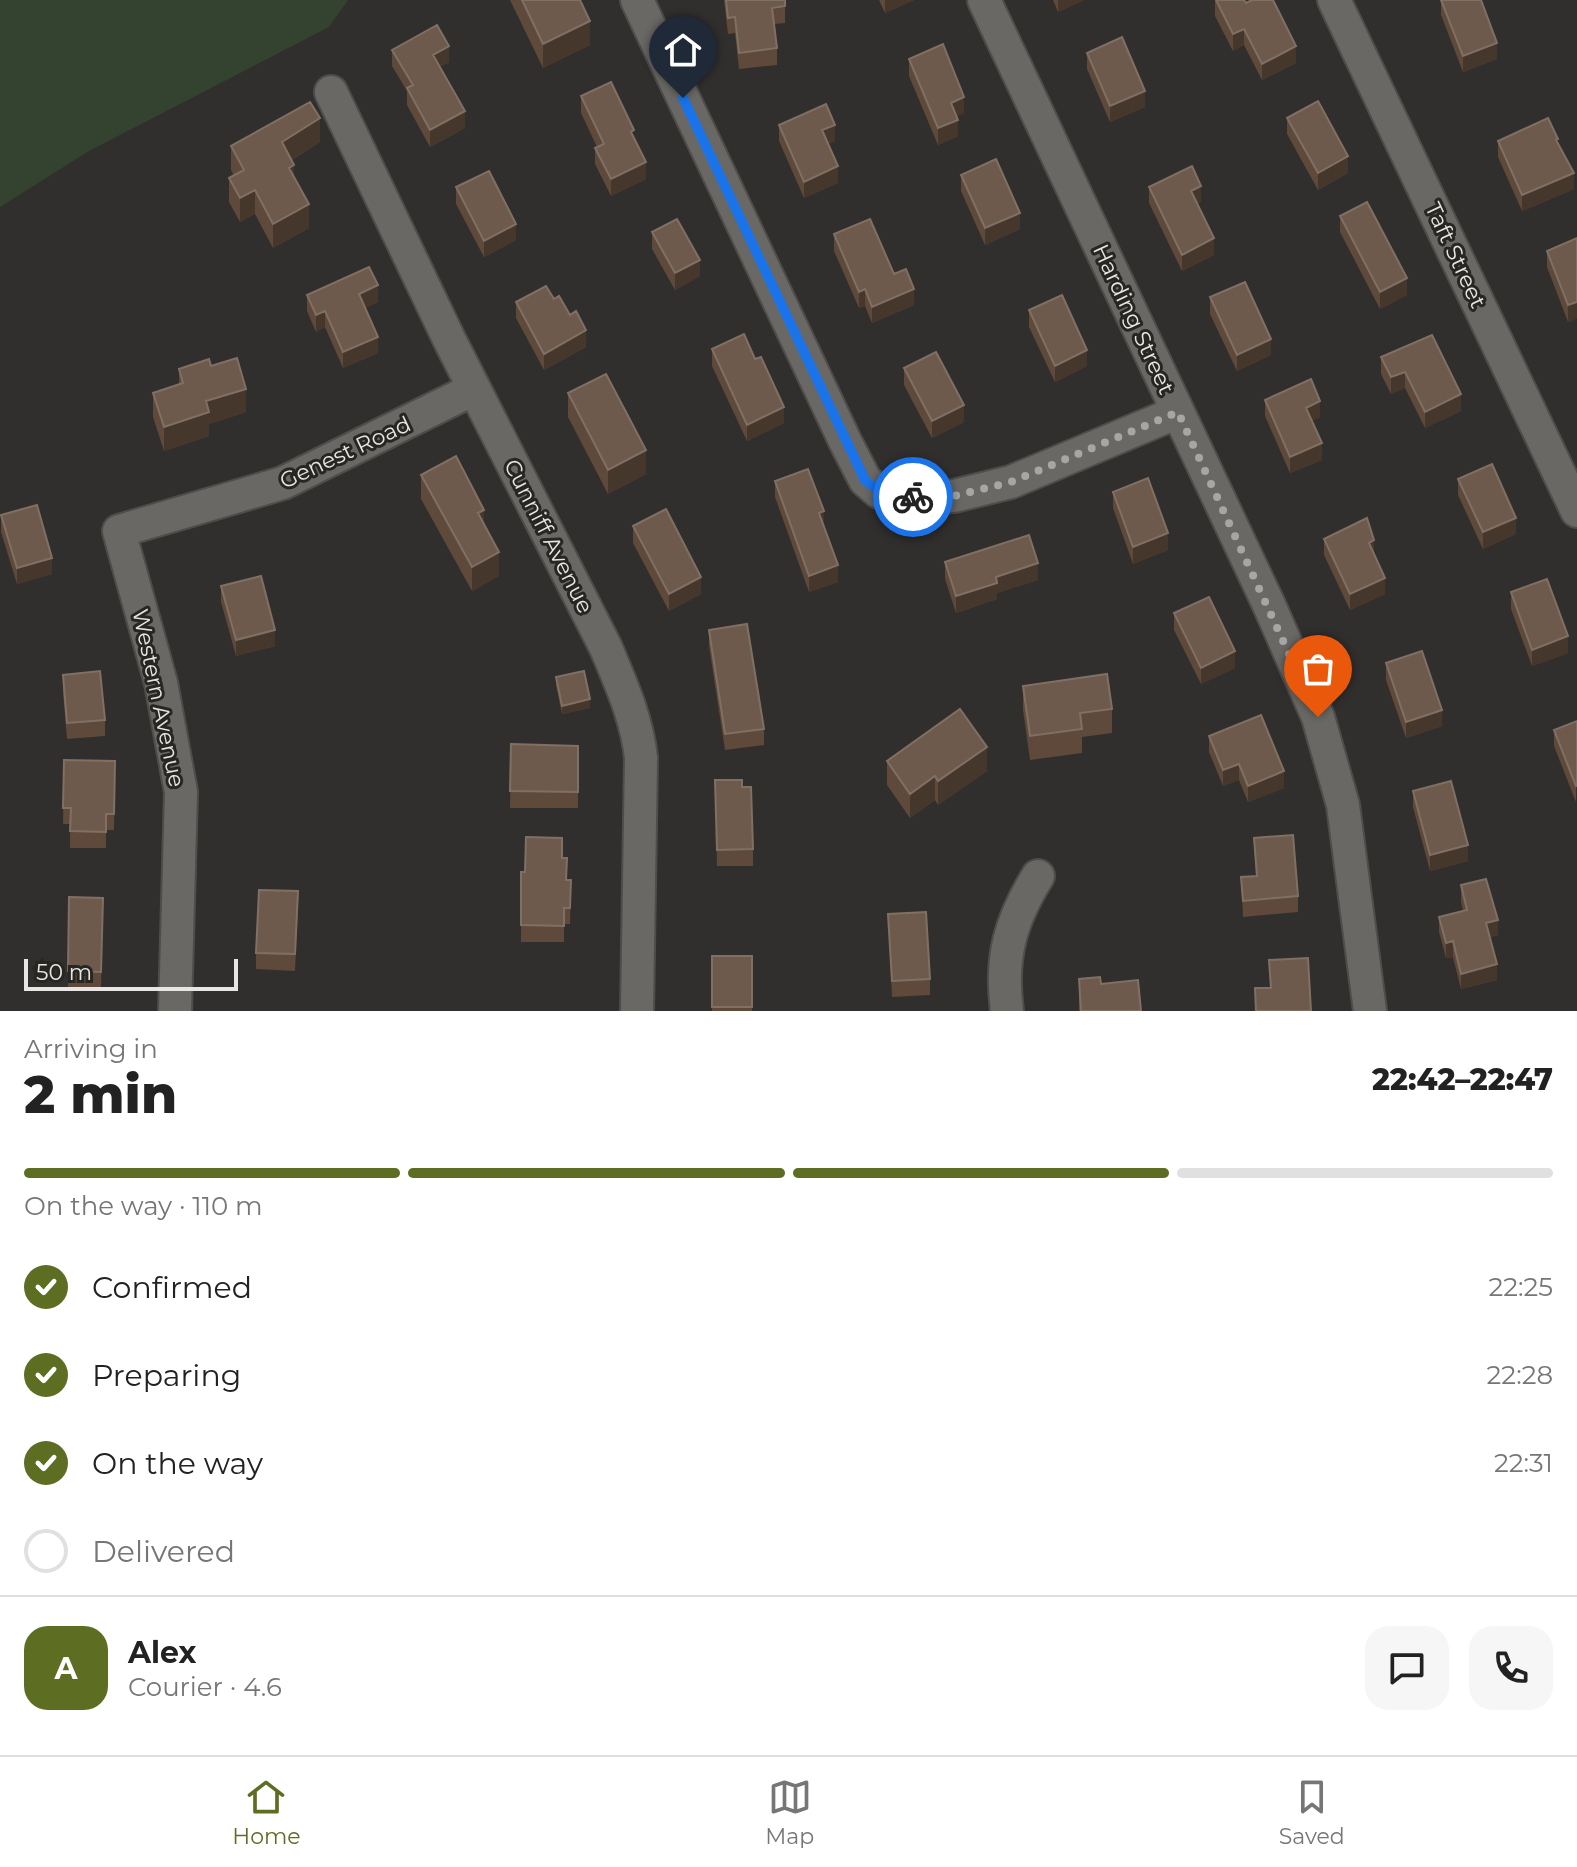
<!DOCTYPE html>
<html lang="en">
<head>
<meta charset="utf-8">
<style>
	body { margin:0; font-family:Montserrat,sans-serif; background:#f6f6f6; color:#222; height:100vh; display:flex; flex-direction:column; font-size:30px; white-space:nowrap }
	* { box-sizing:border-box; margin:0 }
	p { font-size:26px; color:#767676 }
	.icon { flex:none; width:44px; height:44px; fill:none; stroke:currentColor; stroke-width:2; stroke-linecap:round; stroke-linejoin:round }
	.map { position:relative; height:1011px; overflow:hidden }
	.details { display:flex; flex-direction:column; background:#fff; flex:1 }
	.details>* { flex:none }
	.scale { position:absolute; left:24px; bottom:20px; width:214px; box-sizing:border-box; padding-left:8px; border:4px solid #e7e6e4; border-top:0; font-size:22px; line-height:28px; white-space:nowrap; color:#e7e6e4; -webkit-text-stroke:6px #272623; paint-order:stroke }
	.pin { position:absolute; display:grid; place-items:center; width:68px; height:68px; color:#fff; margin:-82px -34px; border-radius:50% 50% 50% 0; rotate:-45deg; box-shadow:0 0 8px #0007 }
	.pin .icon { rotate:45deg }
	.courier { position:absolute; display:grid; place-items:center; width:80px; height:80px; margin:-40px; border:6px solid #1a73e8; border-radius:50%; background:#fff; color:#222; box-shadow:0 2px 10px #0007 }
	.overview em { font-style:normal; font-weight:800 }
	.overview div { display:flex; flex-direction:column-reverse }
	.overview { display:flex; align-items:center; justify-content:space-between; height:136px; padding:0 24px }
	h1 { font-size:52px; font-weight:800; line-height:60px }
	.bar { display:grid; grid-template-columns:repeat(4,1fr); gap:12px 8px; align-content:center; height:96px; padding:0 24px }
	.bar i { height:10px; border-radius:6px; background:#e0e0e0 }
	.bar .selected { background:#5d6d21 }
	.bar p { grid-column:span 4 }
	.line { display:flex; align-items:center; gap:20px; padding:0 24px; border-top:2px solid #e0e0e0 }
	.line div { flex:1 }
	.round { display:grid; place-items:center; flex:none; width:84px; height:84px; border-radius:24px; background:#f6f6f6 }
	ol { padding:0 24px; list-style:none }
	li { display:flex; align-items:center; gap:24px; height:88px }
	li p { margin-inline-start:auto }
	li .icon { padding:8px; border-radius:50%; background:#5d6d21; color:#fff; stroke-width:4 }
	li:last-child { color:#767676 }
	li i { width:44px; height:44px; border:4px solid #e0e0e0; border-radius:50% }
	.tabs { display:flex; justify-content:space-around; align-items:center; height:112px; border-top:2px solid #e0e0e0; background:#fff; font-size:22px; color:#767676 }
	.tabs a { display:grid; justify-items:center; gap:4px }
	.tabs .selected { color:#5d6d21 }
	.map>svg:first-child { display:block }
	.green { fill:#344230 }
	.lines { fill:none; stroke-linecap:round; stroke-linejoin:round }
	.minor-casing { stroke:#4f4d4b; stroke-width:36 }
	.minor { stroke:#6a6865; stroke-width:32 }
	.wall { fill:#5e493a }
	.shaded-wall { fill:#46372d }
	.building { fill:#6d5a4c; stroke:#807064; stroke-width:2 }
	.done { stroke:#a7a6a4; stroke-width:8; stroke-dasharray:0 14.4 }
	.route { stroke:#1a73e8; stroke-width:10 }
	.labels { text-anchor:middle; stroke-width:6; stroke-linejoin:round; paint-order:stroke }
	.street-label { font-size:22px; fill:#e7e6e4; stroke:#272623 }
</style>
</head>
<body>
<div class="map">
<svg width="1577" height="1011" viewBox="0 0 1577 1011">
	<rect width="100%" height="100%" fill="#312f2d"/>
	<!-- green -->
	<path class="green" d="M 0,0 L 348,0 L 329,27 L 89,151 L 0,207 Z"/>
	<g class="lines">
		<defs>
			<path id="minor" d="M 637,0 L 845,441 L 865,480 L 879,492 L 898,497 L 954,496 L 1011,482 L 1178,412
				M 984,0 L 1269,605 L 1318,717 L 1343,805 L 1370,1011
				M 1334,0 L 1577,511
				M 331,92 L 449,339 L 606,648 C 621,684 637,719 641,758 L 637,1011
				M 175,1011 L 181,792 L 161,683 L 119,531 L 283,483 L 474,389
				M 1007,1011 C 1000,958 1010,921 1038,876"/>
		</defs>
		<!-- minor casing -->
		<use href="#minor" class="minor-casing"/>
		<!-- minor -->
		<use href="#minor" class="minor"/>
	</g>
	<!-- wall -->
	<path class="wall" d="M 510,0 L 580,0 L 590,45 L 543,68 Z
		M 724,0 L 785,0 L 785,23 L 774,24 L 777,48 L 777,65 L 739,69 L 735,33 L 728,34 Z
		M 879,0 L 914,0 L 885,13 Z
		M 1053,0 L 1084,0 L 1058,12 Z
		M 1215,0 L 1246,3 L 1296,63 L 1262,80 L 1244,45 L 1233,51 L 1215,16 Z
		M 1441,0 L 1497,59 L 1463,72 L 1441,15 Z
		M 392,50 L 449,62 L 440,67 L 465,128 L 430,147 L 407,105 L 407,91 L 392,66 Z
		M 1087,53 L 1145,107 L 1110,122 L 1087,69 Z
		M 909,59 L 964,113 L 957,116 L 958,136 L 938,145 L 909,76 Z
		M 581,96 L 634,140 L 646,179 L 611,196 L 595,164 L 595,148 L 597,147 L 581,113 Z
		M 1287,118 L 1348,173 L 1318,190 L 1287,134 Z
		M 779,125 L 835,141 L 828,144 L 838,183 L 804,198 L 779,141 Z
		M 1498,141 L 1558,143 L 1574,189 L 1522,211 L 1498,157 Z
		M 320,142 L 292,160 L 294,177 L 309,228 L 273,248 L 255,214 L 240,222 L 229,202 L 229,178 L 234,176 L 231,170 L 231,146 Z
		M 961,175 L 1020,229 L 985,245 L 961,191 Z
		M 456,187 L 516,240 L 484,257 L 456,204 Z
		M 1149,187 L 1201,202 L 1197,204 L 1214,255 L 1182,271 L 1149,203 Z
		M 1340,216 L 1407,295 L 1380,309 L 1340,232 Z
		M 652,232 L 700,276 L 675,290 L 652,249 Z
		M 834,234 L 894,274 L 914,305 L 872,323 L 865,306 L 859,308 L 834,251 Z
		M 1577,238 L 1577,318 L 1568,322 L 1547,267 L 1547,251 Z
		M 307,295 L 378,302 L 365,308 L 378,353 L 343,368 L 325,327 L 316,332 L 307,311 Z
		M 1210,297 L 1271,355 L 1237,371 L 1210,314 Z
		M 554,299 L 586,347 L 544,370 L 516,318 L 516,302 Z
		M 1029,310 L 1087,366 L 1055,382 L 1029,327 Z
		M 1432,335 L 1461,411 L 1425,428 L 1405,388 L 1391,394 L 1381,374 L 1381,357 Z
		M 712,349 L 755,359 L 784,423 L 747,441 L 712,366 Z
		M 211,366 L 246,412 L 209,424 L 209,436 L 164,451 L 153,417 L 153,393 L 179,385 L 179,369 Z
		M 904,368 L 964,422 L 932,438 L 904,385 Z
		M 568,393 L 646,474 L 608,494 L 568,417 Z
		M 1265,400 L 1320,417 L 1312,421 L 1322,460 L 1290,473 L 1265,416 Z
		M 421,475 L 484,526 L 499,576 L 472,591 L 421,499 Z
		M 1458,479 L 1516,534 L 1483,549 L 1458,495 Z
		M 775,481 L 824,525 L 838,582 L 809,592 L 775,497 Z
		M 1113,492 L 1168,550 L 1133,564 L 1113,508 Z
		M 1,515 L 52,574 L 17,584 L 1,532 Z
		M 633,526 L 701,594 L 669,611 L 633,543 Z
		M 1324,539 L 1374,554 L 1385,594 L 1350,610 L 1324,555 Z
		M 945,562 L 1038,580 L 997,593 L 997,599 L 956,613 L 945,579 Z
		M 221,586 L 275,646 L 236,656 L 221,602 Z
		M 1511,592 L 1568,653 L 1532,666 L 1511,609 Z
		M 1174,613 L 1235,668 L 1201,684 L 1174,630 Z
		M 709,630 L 764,729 L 764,745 L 725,750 L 709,646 Z
		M 1386,663 L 1442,726 L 1406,738 L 1386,680 Z
		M 63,675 L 105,720 L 105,736 L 67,739 L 63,692 Z
		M 556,677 L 590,708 L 562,714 L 556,685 Z
		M 1023,686 L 1112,709 L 1112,733 L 1082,737 L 1082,753 L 1030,760 L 1023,710 Z
		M 1577,721 L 1576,802 L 1554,746 L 1554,730 Z
		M 1209,736 L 1284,788 L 1248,802 L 1239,780 L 1223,786 L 1209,752 Z
		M 511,744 L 578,746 L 578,808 L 510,808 Z
		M 64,760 L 115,761 L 114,830 L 106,830 L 106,848 L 70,848 L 70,824 L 63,824 Z
		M 887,761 L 987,771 L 938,805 L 935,800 L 910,818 L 887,785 Z
		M 715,780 L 742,787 L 753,849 L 753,866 L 717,866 Z
		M 1413,791 L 1468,861 L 1430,871 L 1413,807 Z
		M 1254,838 L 1298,896 L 1298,912 L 1243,917 L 1241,877 L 1256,876 Z
		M 562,858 L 567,880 L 571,880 L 570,924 L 564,924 L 564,942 L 521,942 L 521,872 L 525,872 Z
		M 1461,885 L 1498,935 L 1490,937 L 1497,980 L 1461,989 L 1453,957 L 1446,958 L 1439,932 L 1439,917 L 1463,911 L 1461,901 Z
		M 69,897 L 103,898 L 101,988 L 68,987 Z
		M 298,907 L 295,971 L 256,969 L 256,953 Z
		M 888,914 L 930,979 L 930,995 L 892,997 Z
		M 712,956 L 752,956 L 752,1011 L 712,1011 Z
		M 1079,979 L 1101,984 L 1141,1011 L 1079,1011 Z"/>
	<!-- shaded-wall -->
	<path class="shaded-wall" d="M 885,0 L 914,0 L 885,13 Z
		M 1058,0 L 1084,0 L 1058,12 Z
		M 590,21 L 590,45 L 543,68 L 543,44 Z
		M 1244,29 L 1244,45 L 1233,51 L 1233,34 Z
		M 1497,43 L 1497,59 L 1463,72 L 1463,56 Z
		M 449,46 L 449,62 L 433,71 L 433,55 Z
		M 1296,46 L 1296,63 L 1262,80 L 1262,64 Z
		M 1145,91 L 1145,107 L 1110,122 L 1110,106 Z
		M 964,97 L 964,113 L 951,119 L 951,103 Z
		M 465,111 L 465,128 L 430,147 L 430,130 Z
		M 320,118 L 320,142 L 282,166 L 282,142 Z
		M 958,120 L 958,136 L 938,145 L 938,128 Z
		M 835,125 L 835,141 L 822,147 L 822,130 Z
		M 1348,156 L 1348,173 L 1318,190 L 1318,173 Z
		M 646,162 L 646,179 L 611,196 L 611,179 Z
		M 294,165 L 294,189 L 289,168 Z
		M 838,166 L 838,183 L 804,198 L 804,182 Z
		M 1574,173 L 1574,189 L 1522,211 L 1522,195 Z
		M 1201,186 L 1201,202 L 1191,207 L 1191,191 Z
		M 255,190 L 255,214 L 240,222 L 240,198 Z
		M 309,204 L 309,228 L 273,248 L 273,224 Z
		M 1020,213 L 1020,229 L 985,245 L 985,228 Z
		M 516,224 L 516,240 L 484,257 L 484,241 Z
		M 1214,238 L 1214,255 L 1182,271 L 1182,255 Z
		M 700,260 L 700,276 L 675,290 L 675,273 Z
		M 1407,278 L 1407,295 L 1380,309 L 1380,292 Z
		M 378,285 L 378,302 L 359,311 L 359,294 Z
		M 865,289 L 865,306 L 859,308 L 859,292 Z
		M 914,289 L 914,305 L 872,323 L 872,307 Z
		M 1577,302 L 1577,318 L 1568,322 L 1568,305 Z
		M 325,311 L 325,327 L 316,332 L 316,315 Z
		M 586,330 L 586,347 L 544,370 L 544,354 Z
		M 378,337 L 378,353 L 343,368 L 343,352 Z
		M 1271,339 L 1271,355 L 1237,371 L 1237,355 Z
		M 1087,350 L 1087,366 L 1055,382 L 1055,366 Z
		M 1405,372 L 1405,388 L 1391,394 L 1391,377 Z
		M 246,389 L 246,412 L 209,424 L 209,436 L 164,451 L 164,427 L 206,401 Z
		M 1461,394 L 1461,411 L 1425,428 L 1425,412 Z
		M 1320,401 L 1320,417 L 1306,424 L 1306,408 Z
		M 964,405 L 964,422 L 932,438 L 932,421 Z
		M 784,407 L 784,423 L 747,441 L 747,425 Z
		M 1322,443 L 1322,460 L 1290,473 L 1290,457 Z
		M 646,450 L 646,474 L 608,494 L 608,470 Z
		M 484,510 L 484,534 L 478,513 Z
		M 824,511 L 824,527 L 819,513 Z
		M 1516,518 L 1516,534 L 1483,549 L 1483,532 Z
		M 1168,533 L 1168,550 L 1133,564 L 1133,547 Z
		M 1374,540 L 1374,556 L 1369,543 Z
		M 499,552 L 499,576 L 472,591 L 472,567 Z
		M 52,558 L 52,574 L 17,584 L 17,568 Z
		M 1038,563 L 1038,580 L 997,593 L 997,599 L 956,613 L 956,596 L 996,577 Z
		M 838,565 L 838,582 L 809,592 L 809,576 Z
		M 701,577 L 701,594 L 669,611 L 669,594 Z
		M 1385,578 L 1385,594 L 1350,610 L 1350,594 Z
		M 275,630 L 275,646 L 236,656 L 236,640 Z
		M 1568,636 L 1568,653 L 1532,666 L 1532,650 Z
		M 1235,651 L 1235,668 L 1201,684 L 1201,668 Z
		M 590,699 L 590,708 L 562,714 L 562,706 Z
		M 1442,710 L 1442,726 L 1406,738 L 1406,722 Z
		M 987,747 L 987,771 L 938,805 L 938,781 Z
		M 1239,764 L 1239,780 L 1223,786 L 1223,770 Z
		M 1284,771 L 1284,788 L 1248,802 L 1248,786 Z
		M 935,776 L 935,800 L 910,818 L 910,794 Z
		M 1468,845 L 1468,861 L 1430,871 L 1430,855 Z
		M 1498,920 L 1498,935 L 1486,938 L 1486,923 Z
		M 1453,941 L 1453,957 L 1446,958 L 1446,943 Z
		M 1497,964 L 1497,980 L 1461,989 L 1461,974 Z"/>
	<!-- building -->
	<path class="building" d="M 522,0 L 580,0 L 590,21 L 543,44 Z
		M 726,0 L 785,0 L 785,6 L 772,8 L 777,48 L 739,53 L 735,17 L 728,18 Z
		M 1216,0 L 1244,0 L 1246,3 L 1252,0 L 1273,0 L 1296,46 L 1262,64 L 1244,29 L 1233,34 Z
		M 1441,0 L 1481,0 L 1497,43 L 1463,56 Z
		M 437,25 L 449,46 L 433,55 L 465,111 L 430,130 L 407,88 L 413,85 L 392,50 Z
		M 1122,37 L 1145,91 L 1110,106 L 1087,53 Z
		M 943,44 L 964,97 L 951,103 L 958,120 L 938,128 L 909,59 Z
		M 611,82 L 634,130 L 631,132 L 646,162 L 611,179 L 595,148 L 604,144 L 581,96 Z
		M 1318,101 L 1348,156 L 1318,173 L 1287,118 Z
		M 310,102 L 320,118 L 282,142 L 294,165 L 289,168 L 309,204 L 273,224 L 255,190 L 240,198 L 229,178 L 244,170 L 231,146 Z
		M 826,104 L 835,125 L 822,130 L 838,166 L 804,182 L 779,125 Z
		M 1548,118 L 1558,139 L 1556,140 L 1574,173 L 1522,195 L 1498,141 Z
		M 996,159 L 1020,213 L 985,228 L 961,175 Z
		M 1192,166 L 1201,186 L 1191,191 L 1214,238 L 1182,255 L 1149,187 Z
		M 489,171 L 516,224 L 484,241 L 456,187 Z
		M 1367,202 L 1407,278 L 1380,292 L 1340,216 Z
		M 677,219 L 700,260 L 675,273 L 652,232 Z
		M 870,219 L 894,274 L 906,269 L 914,289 L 872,307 L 865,289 L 859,292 L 834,234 Z
		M 1577,238 L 1577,302 L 1568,305 L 1547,251 Z
		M 369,267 L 378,285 L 359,294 L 378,337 L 343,352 L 325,311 L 316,315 L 307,295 Z
		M 1245,282 L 1271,339 L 1237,355 L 1210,297 Z
		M 546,286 L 554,299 L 559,296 L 570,315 L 576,311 L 586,330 L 544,354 L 516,302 Z
		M 1062,295 L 1087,350 L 1055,366 L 1029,310 Z
		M 744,334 L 755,359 L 761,357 L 784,407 L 747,425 L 712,349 Z
		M 1432,335 L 1461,394 L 1425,412 L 1405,372 L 1391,377 L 1381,357 Z
		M 936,352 L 964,405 L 932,421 L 904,368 Z
		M 237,358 L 246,389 L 206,401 L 209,412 L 164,427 L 153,393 L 183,383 L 179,369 L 209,359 L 211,366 Z
		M 606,374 L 646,450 L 608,470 L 568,393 Z
		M 1311,379 L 1320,401 L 1306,408 L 1322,443 L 1290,457 L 1265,400 Z
		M 456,456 L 484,510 L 478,513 L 499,552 L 472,567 L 421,475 Z
		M 1492,464 L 1516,518 L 1483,532 L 1458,479 Z
		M 808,469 L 824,511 L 819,513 L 838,565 L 809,576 L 775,481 Z
		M 1148,478 L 1168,533 L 1133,547 L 1113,492 Z
		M 37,505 L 52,558 L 17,568 L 1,515 Z
		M 666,509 L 701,577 L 669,594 L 633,526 Z
		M 1367,518 L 1374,540 L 1369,543 L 1385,578 L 1350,594 L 1324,539 Z
		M 1029,535 L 1038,563 L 996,577 L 997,583 L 956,596 L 945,562 Z
		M 261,576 L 275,630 L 236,640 L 221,586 Z
		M 1547,579 L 1568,636 L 1532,650 L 1511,592 Z
		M 1209,597 L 1235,651 L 1201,668 L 1174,613 Z
		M 747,624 L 764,729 L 725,734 L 709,630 Z
		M 1422,651 L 1442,710 L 1406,722 L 1386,663 Z
		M 100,671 L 105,720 L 67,723 L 63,675 Z
		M 584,671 L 590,699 L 562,706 L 556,677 Z
		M 1107,674 L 1112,709 L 1080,713 L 1082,729 L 1030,736 L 1023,686 Z
		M 960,709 L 987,747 L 938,781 L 935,776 L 910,794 L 887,761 Z
		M 1261,715 L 1284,771 L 1248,786 L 1239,764 L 1223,770 L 1209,736 Z
		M 1577,721 L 1577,785 L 1576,786 L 1554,730 Z
		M 511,744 L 578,746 L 578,792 L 510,791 Z
		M 64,760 L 115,761 L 114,814 L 106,814 L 106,832 L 70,831 L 71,808 L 63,808 Z
		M 715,780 L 742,780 L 742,787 L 751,787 L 753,849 L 717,850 Z
		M 1451,781 L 1468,845 L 1430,855 L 1413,791 Z
		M 1293,835 L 1298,896 L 1243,901 L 1241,877 L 1257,876 L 1254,838 Z
		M 526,837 L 562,838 L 562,858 L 567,858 L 566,880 L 571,880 L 570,908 L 564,908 L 564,926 L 521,925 L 521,872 L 525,872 Z
		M 1486,879 L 1498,920 L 1486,923 L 1497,964 L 1461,974 L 1453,941 L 1446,943 L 1439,917 L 1467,910 L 1461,885 Z
		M 259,890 L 298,891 L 295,954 L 256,953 Z
		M 69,897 L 103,898 L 101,972 L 68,971 Z
		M 926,912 L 930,979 L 892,981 L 888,914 Z
		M 712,956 L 752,956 L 752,1007 L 712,1007 Z
		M 1308,958 L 1311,1011 L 1256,1011 L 1255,988 L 1271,988 L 1269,960 Z
		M 1100,977 L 1101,984 L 1138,980 L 1141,1011 L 1081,1011 L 1079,979 Z"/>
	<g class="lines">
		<!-- done -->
		<path class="done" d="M 913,497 L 954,496 L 1011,482 L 1178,412 L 1318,717"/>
		<!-- route -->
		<path class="route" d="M 683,98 L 865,480 C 880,493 893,497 913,497"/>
	</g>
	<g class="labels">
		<!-- street labels -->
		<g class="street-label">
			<text transform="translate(1456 255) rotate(65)" y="8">Taft Street</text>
			<text transform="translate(1134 319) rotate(65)" y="8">Harding Street</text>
			<text transform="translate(345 452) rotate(-25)" y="8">Genest Road</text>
			<text transform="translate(549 536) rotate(63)" y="8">Cunniff Avenue</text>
			<text transform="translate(159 698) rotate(78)" y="8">Western Avenue</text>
		</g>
	</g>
</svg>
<div class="scale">50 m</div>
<div class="pin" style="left:1318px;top:717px;background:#ea580c"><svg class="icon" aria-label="bag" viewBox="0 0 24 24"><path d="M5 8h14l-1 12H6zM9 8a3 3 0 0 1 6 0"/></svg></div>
<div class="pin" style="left:683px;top:98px;background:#1f2937"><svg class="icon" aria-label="home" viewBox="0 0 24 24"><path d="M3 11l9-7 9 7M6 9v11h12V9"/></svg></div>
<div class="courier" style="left:913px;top:497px"><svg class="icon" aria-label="bike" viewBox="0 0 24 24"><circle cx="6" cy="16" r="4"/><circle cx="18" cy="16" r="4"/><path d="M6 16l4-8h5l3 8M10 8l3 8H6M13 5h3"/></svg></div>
</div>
<section class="details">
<div class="overview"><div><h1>2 min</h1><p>Arriving in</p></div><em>22:42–22:47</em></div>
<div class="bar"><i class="selected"></i><i class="selected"></i><i class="selected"></i><i></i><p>On the way · 110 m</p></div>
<ol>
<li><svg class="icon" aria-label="check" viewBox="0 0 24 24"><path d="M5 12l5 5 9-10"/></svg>Confirmed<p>22:25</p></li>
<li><svg class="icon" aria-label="check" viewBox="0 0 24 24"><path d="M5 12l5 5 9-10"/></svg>Preparing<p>22:28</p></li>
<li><svg class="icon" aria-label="check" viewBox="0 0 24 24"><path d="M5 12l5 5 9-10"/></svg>On the way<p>22:31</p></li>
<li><i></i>Delivered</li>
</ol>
<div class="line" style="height:144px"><b class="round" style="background:#5d6d21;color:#fff">A</b><div><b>Alex</b><p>Courier · 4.6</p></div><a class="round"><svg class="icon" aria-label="chat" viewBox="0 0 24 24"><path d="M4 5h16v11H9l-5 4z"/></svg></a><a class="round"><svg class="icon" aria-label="phone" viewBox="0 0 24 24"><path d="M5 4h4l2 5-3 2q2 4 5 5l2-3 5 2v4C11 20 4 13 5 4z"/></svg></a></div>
</section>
<nav class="tabs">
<a class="selected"><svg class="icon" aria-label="home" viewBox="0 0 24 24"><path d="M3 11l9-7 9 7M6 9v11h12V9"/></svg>Home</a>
<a><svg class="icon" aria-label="map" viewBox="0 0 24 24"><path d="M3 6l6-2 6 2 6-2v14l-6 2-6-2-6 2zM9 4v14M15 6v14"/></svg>Map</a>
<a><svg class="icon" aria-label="saved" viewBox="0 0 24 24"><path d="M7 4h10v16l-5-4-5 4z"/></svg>Saved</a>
</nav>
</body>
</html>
